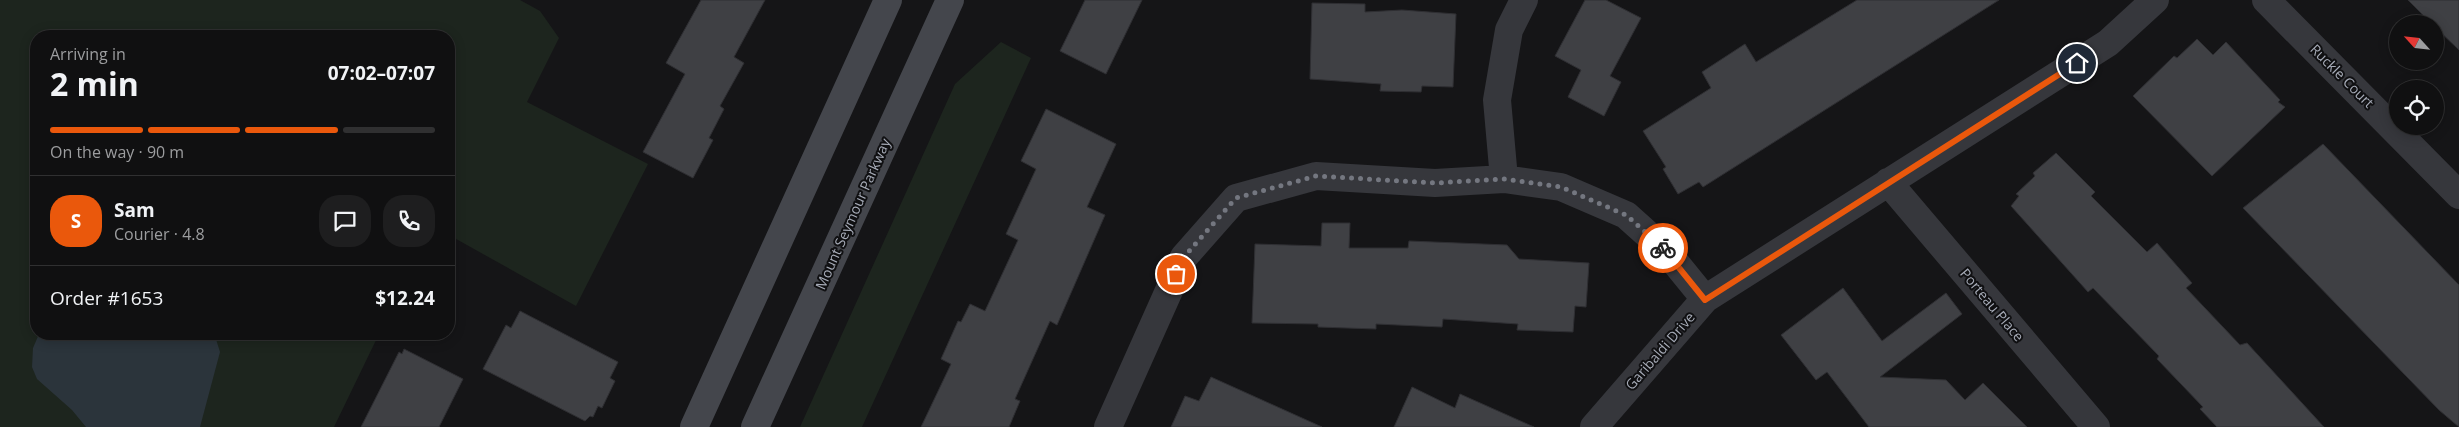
<!DOCTYPE html>
<html lang="en">
<head>
<meta charset="utf-8">
<style>
	body { margin:0; font-family:"Open Sans",sans-serif; background:#1e1e1f; color:#f1f3f6; height:100vh; display:flex; flex-direction:column; font-size:19px; white-space:nowrap }
	* { box-sizing:border-box; margin:0 }
	p { font-size:16px; color:#9c9d9f }
	.icon { flex:none; width:28px; height:28px; fill:none; stroke:currentColor; stroke-width:2; stroke-linecap:round; stroke-linejoin:round }
	.map { position:relative; flex:1; overflow:hidden }
	.sheet { position:absolute; left:30px; top:30px; width:425px; height:310px; display:flex; flex-direction:column; background:#101011; border-radius:20px; box-shadow:0 2px 12px #0003,0 0 0 1px #303031 }
	.sheet>* { flex:none }
	.needle { width:32px; rotate:297deg }
	.fabs { position:absolute; left:2389px; top:15px; display:grid; gap:10px }
	.fabs a { display:grid; place-items:center; width:55px; height:55px; border-radius:50%; background:#101011; box-shadow:0 2px 12px #0003,0 0 0 1px #303031; font-size:25px }
	.pin { position:absolute; display:grid; place-items:center; width:42px; height:42px; color:#fff; margin:-21px; border:2px solid #fff; border-radius:50%; box-shadow:0 1px 5px #0007 }
	.courier { position:absolute; display:grid; place-items:center; width:50px; height:50px; margin:-25px; border:4px solid #ea580c; border-radius:50%; background:#fff; color:#222; box-shadow:0 1px 6px #0007 }
	.headline em { font-style:normal; font-weight:700 }
	.headline div { display:flex; flex-direction:column-reverse }
	.headline { display:flex; align-items:center; justify-content:space-between; height:85px; padding:0 20px }
	h1 { font-size:32px; font-weight:700; line-height:38px }
	.bar { display:grid; grid-template-columns:repeat(4,1fr); gap:8px 5px; align-content:center; height:60px; padding:0 20px }
	.bar i { height:6px; border-radius:4px; background:#303031 }
	.bar .active { background:#ea580c }
	.bar p { grid-column:span 4 }
	.line { display:flex; align-items:center; gap:12px; padding:0 20px; border-top:1px solid #303031 }
	.line div { flex:1 }
	.round { display:grid; place-items:center; flex:none; width:52px; height:52px; border-radius:20px; background:#1e1e1f }
	.map>svg:first-child { display:block }
	.green { fill:#1d251e }
	.water { fill:#2b343b }
	.building { fill:#3f4044; stroke:#2f2f33 }
	.lines { fill:none; stroke-linecap:round; stroke-linejoin:round }
	.street { stroke:#36373c; stroke-width:28 }
	.secondary { stroke:#44464c; stroke-width:28 }
	.done { stroke:#747780; stroke-width:5; stroke-dasharray:0 9 }
	.route { stroke:#ea580c; stroke-width:6 }
	.labels { text-anchor:middle; stroke-width:4; stroke-linejoin:round; paint-order:stroke }
	.street-label { font-size:14px; fill:#a7acb8; stroke:#101012 }
</style>
</head>
<body>
<div class="map">
<svg width="2459" height="427" viewBox="0 0 2459 427">
	<rect width="100%" height="100%" fill="#151517"/>
	<!-- green -->
	<path class="green" d="M 0,0 L 520,0 L 540,11 L 559,38 L 527,102 L 648,164 L 576,306 L 449,235 L 449,36 L 36,36 L 36,334 L 379,334 L 334,427 L 0,427 Z
		M 1001,42 L 1031,58 L 862,427 L 800,427 L 955,84 Z"/>
	<!-- water -->
	<path class="water" d="M 39,334 L 113,334 L 148,341 L 171,338 L 178,334 L 212,334 L 215,336 L 220,352 L 200,427 L 86,427 L 72,410 L 37,379 L 32,367 L 33,348 Z"/>
	<!-- building -->
	<path class="building" d="M 701,0 L 765,0 L 734,57 L 744,63 L 720,106 L 724,109 L 709,138 L 713,140 L 693,178 L 643,152 L 685,74 L 666,63 Z
		M 1085,0 L 1142,0 L 1106,74 L 1060,51 Z
		M 1585,0 L 1606,0 L 1641,18 L 1610,76 L 1621,82 L 1604,116 L 1568,97 L 1581,70 L 1555,56 Z
		M 1857,0 L 1999,0 L 1703,187 L 1699,182 L 1678,194 L 1663,169 L 1666,167 L 1643,131 L 1711,88 L 1702,72 L 1745,44 L 1756,62 Z
		M 2408,0 L 2459,0 L 2459,50 L 2435,27 L 2435,24 L 2432,24 Z
		M 1312,3 L 1365,4 L 1365,12 L 1402,10 L 1456,14 L 1453,87 L 1422,86 L 1421,92 L 1380,91 L 1381,84 L 1310,79 Z
		M 2197,39 L 2213,55 L 2226,42 L 2280,100 L 2278,102 L 2285,107 L 2212,176 L 2133,96 L 2174,56 L 2177,58 Z
		M 1046,109 L 1116,144 L 1087,207 L 1105,215 L 1057,325 L 1050,321 L 1015,399 L 1020,401 L 1009,427 L 921,427 L 951,364 L 941,359 L 958,321 L 961,322 L 970,304 L 985,311 L 1018,240 L 1006,234 L 1036,169 L 1021,161 Z
		M 2323,144 L 2459,285 L 2459,427 L 2439,410 L 2243,208 Z
		M 2056,153 L 2095,192 L 2091,196 L 2147,252 L 2157,243 L 2192,283 L 2186,288 L 2240,345 L 2247,343 L 2324,427 L 2217,427 L 2200,409 L 2203,407 L 2157,359 L 2159,356 L 2093,288 L 2088,292 L 2011,206 L 2019,196 L 2016,194 L 2035,176 L 2033,173 Z
		M 1322,223 L 1350,223 L 1349,248 L 1408,248 L 1409,241 L 1507,245 L 1519,259 L 1589,263 L 1586,307 L 1575,306 L 1573,332 L 1517,330 L 1518,324 L 1443,319 L 1442,327 L 1376,324 L 1376,329 L 1318,327 L 1318,324 L 1252,323 L 1255,244 L 1321,246 Z
		M 1843,288 L 1882,341 L 1946,293 L 1962,314 L 1880,377 L 1946,380 L 1965,400 L 1983,383 L 2027,427 L 1869,427 L 1827,372 L 1816,380 L 1781,335 Z
		M 520,311 L 618,362 L 610,378 L 615,381 L 602,408 L 598,406 L 593,417 L 590,416 L 585,421 L 483,369 L 506,325 L 511,328 Z
		M 404,349 L 463,379 L 439,427 L 361,427 L 399,352 L 402,354 Z
		M 1211,377 L 1322,427 L 1171,427 L 1185,396 L 1199,401 Z
		M 1412,387 L 1455,408 L 1460,394 L 1534,427 L 1394,427 Z"/>
	<g class="lines">
		<!-- street -->
		<path class="street" d="M 2266,0 L 2459,195
			M 1504,179 L 1497,100 L 1509,30 L 1524,0
			M 1888,182 L 2096,427
			M 1108,427 L 1184,257 L 1236,198 L 1316,176 L 1435,183 L 1504,179 L 1561,187 L 1626,215 L 1665,250 L 1705,299
			M 1594,427 L 1705,299 L 2108,43 L 2155,0"/>
		<!-- secondary -->
		<path class="secondary" d="M 694,427 L 888,0
			M 755,427 L 950,0"/>
	</g>
	<g class="lines">
		<!-- done -->
		<path class="done" d="M 1176,274 L 1184,257 L 1236,198 L 1316,176 L 1435,183 L 1504,179 L 1561,187 L 1626,215 L 1663,248"/>
		<!-- route -->
		<path class="route" d="M 1663,248 L 1705,300 L 2077,63"/>
	</g>
	<g class="labels">
		<!-- street labels -->
		<g class="street-label">
			<text transform="translate(2342 76) rotate(45)" y="5">Ruckle Court</text>
			<text transform="translate(853 214) rotate(-66)" y="5">Mount Seymour Parkway</text>
			<text transform="translate(1992 305) rotate(50)" y="5">Porteau Place</text>
			<text transform="translate(1660 351) rotate(-49)" y="5">Garibaldi Drive</text>
		</g>
	</g>
</svg>
<div class="fabs">
<a><svg class="needle" viewBox="-14 -14 28 28"><path d="M0-13l5 13h-10z" fill="#e53935"/><path d="M0 13l5-13h-10z" fill="#9c9d9f"/></svg></a>
<a><svg class="icon" aria-label="locate" viewBox="0 0 24 24"><circle cx="12" cy="12" r="6"/><path d="M12 2v4M12 18v4M2 12h4M18 12h4"/></svg></a>
</div>
<div class="pin" style="left:1176px;top:274px;background:#ea580c"><svg class="icon" aria-label="bag" viewBox="0 0 24 24"><path d="M5 8h14l-1 12H6zM9 8a3 3 0 0 1 6 0"/></svg></div>
<div class="pin" style="left:2077px;top:63px;background:#1f2937"><svg class="icon" aria-label="home" viewBox="0 0 24 24"><path d="M3 11l9-7 9 7M6 9v11h12V9"/></svg></div>
<div class="courier" style="left:1663px;top:248px"><svg class="icon" aria-label="bike" viewBox="0 0 24 24"><circle cx="6" cy="16" r="4"/><circle cx="18" cy="16" r="4"/><path d="M6 16l4-8h5l3 8M10 8l3 8H6M13 5h3"/></svg></div>
<section class="sheet">
<div class="headline"><div><h1>2 min</h1><p>Arriving in</p></div><em>07:02–07:07</em></div>
<div class="bar"><i class="active"></i><i class="active"></i><i class="active"></i><i></i><p>On the way · 90 m</p></div>
<div class="line" style="height:90px"><b class="round" style="background:#ea580c;color:#fff">S</b><div><b>Sam</b><p>Courier · 4.8</p></div><a class="round"><svg class="icon" aria-label="chat" viewBox="0 0 24 24"><path d="M4 5h16v11H9l-5 4z"/></svg></a><a class="round"><svg class="icon" aria-label="phone" viewBox="0 0 24 24"><path d="M5 4h4l2 5-3 2q2 4 5 5l2-3 5 2v4C11 20 4 13 5 4z"/></svg></a></div>
<div class="line" style="height:65px"><div>Order #1653</div><b>$12.24</b></div>
</section>
</div>
</body>
</html>
